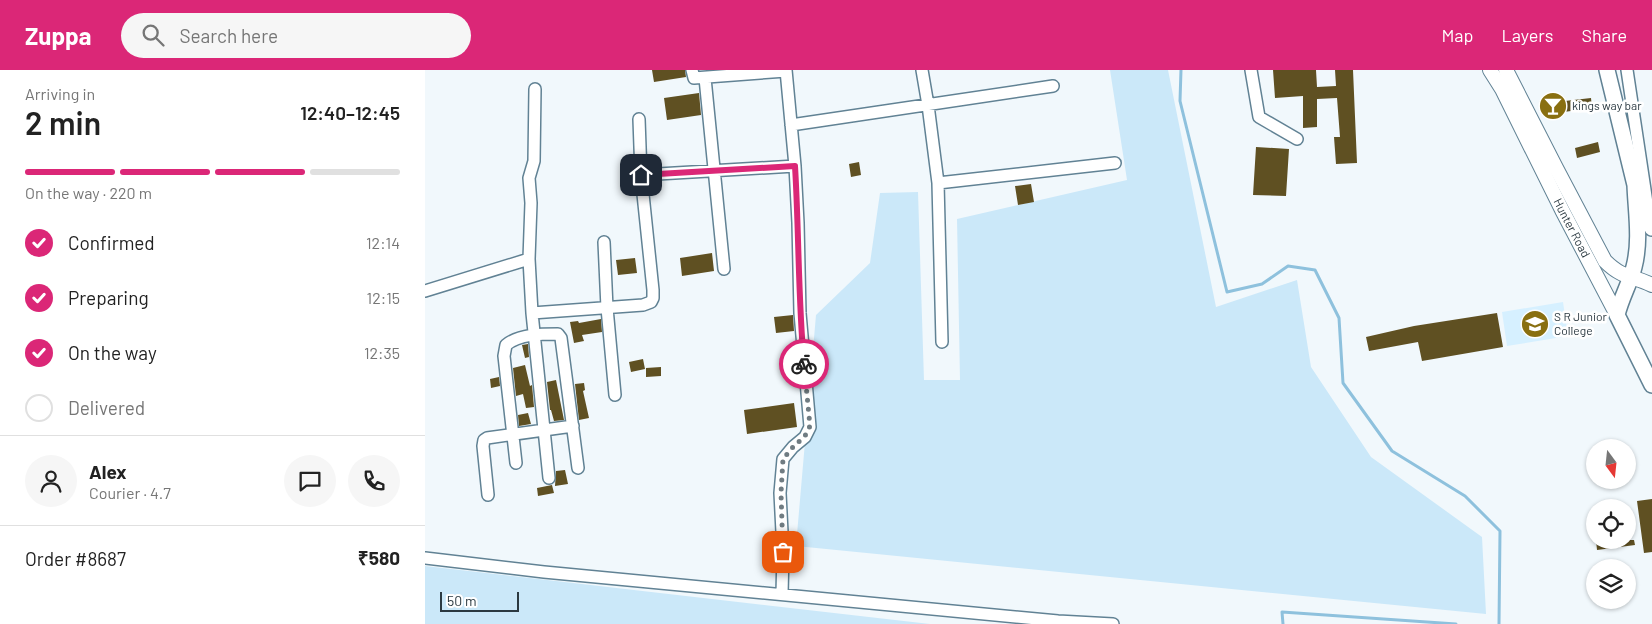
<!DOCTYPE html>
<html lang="en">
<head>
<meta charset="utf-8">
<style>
	body { margin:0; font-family:Barlow,sans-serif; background:#f6f6f6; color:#222; height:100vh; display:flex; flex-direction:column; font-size:19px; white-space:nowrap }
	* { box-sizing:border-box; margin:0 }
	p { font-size:16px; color:#767676 }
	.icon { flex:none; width:28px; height:28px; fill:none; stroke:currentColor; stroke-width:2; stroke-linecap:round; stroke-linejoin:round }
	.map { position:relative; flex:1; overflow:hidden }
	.drawer { display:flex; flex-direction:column; background:#fff; width:425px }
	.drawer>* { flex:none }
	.needle { width:32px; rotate:165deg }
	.fabs { position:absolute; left:1161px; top:369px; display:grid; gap:10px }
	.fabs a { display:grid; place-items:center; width:50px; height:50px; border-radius:50%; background:#fff; box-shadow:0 1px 4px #0004; font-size:25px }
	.scale { position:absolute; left:15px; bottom:12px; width:79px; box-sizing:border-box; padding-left:5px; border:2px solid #2b3941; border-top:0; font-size:14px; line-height:18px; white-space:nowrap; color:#2b3941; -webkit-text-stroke:4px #fff; paint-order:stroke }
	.pin { position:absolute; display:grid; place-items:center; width:42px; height:42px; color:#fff; margin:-21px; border-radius:10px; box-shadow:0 2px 8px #0006 }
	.courier { position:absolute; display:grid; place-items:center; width:50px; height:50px; margin:-25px; border:4px solid #db2777; border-radius:50%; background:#fff; color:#222; box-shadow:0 1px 6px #0007 }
	.head em { font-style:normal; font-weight:600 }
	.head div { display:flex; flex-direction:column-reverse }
	.head { display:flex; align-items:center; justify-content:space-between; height:85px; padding:0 25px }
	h1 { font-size:32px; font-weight:600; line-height:38px }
	.bar { display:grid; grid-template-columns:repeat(4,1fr); gap:8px 5px; align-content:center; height:60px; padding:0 25px }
	.bar i { height:6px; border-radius:4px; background:#e0e0e0 }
	.bar .active { background:#db2777 }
	.bar p { grid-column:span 4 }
	.line { display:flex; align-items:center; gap:12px; padding:0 25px; border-top:1px solid #e0e0e0 }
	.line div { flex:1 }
	.round { display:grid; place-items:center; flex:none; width:52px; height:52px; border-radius:26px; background:#f6f6f6 }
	ol { padding:0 25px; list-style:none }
	li { display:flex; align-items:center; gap:15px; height:55px }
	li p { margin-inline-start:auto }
	li .icon { padding:5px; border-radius:50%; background:#db2777; color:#fff; stroke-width:4 }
	li:last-child { color:#767676 }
	li i { width:28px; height:28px; border:2px solid #e0e0e0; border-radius:50% }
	header { display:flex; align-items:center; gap:30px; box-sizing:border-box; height:70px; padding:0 25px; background:#db2777; color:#fff }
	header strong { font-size:24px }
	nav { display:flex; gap:28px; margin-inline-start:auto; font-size:18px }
	.search { width:350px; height:45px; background:#f6f6f6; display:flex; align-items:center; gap:12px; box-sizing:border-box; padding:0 18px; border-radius:28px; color:#767676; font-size:19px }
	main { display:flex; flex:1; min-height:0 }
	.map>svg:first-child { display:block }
	.built { fill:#d6f0ff }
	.green { fill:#cbe8f9 }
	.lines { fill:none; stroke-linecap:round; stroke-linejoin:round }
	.stream { stroke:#8ec1dd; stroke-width:3 }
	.building { fill:#5f5022 }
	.minor-casing { stroke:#618294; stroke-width:14 }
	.tertiary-casing { stroke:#618294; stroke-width:16 }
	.secondary-casing { stroke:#618294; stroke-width:18 }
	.minor { stroke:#fff; stroke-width:11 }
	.tertiary { stroke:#fff; stroke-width:14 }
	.secondary { stroke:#fff; stroke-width:15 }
	.done { stroke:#707c82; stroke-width:5; stroke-dasharray:0 9 }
	.route { stroke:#db2777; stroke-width:6 }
	.labels { text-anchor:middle; stroke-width:5; stroke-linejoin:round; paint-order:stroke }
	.poi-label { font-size:12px; fill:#2b3941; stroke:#fff; text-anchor:start }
	.street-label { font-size:12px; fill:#2b3941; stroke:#fff }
</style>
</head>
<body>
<header>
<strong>Zuppa</strong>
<div class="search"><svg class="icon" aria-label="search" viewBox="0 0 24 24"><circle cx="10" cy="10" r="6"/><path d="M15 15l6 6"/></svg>Search here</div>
<nav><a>Map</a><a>Layers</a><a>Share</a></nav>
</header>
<main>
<section class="drawer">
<div class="head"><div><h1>2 min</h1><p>Arriving in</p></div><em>12:40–12:45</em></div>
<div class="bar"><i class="active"></i><i class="active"></i><i class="active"></i><i></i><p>On the way · 220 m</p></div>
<ol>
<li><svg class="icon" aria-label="check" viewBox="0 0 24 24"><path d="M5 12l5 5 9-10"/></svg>Confirmed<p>12:14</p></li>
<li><svg class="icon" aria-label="check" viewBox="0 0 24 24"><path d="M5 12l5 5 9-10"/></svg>Preparing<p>12:15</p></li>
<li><svg class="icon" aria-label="check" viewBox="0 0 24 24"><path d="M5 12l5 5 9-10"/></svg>On the way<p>12:35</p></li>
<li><i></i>Delivered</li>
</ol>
<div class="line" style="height:90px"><a class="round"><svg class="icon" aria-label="person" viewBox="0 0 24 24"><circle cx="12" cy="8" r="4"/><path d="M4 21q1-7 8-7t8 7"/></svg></a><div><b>Alex</b><p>Courier · 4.7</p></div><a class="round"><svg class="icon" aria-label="chat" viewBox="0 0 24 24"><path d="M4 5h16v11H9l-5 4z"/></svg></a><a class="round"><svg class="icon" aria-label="phone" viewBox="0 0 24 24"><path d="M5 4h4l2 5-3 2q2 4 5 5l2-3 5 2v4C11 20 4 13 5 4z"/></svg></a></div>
<div class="line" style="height:65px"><div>Order #8687</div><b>₹580</b></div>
</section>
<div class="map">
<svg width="1227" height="554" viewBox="0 0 1227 554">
	<rect width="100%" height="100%" fill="#f1f8fc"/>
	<!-- built -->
	<path class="built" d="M 1138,232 L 1143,266 L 1082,276 L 1077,242 Z"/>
	<!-- green -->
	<path class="green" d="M 685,0 L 743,0 L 791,237 L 872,210 L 886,297 L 946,387 L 1057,467 L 1061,544 L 371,476 L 391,245 L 445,193 L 455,123 L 493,122 L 499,310 L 535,310 L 532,149 L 702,110 Z
		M 0,496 L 505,554 L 0,554 Z"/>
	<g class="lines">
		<!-- stream -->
		<path class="stream" d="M 756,0 L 755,31 L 802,222 L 837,214 L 863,196 L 890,200 L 914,248 L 918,313 L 967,381 L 1040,426 L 1075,461 L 1074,554
			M 858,554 L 857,542 L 1031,554"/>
	</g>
	<!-- building -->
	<path class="building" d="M 227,0 L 260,0 L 261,7 L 229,12 Z
		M 848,0 L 891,0 L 892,17 L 911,16 L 910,0 L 928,0 L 932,93 L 911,94 L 909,67 L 915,67 L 912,28 L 892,29 L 892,57 L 878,58 L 878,26 L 850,28 Z
		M 274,23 L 276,45 L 242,50 L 239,28 Z
		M 1166,28 L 1167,38 L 1132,43 L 1131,32 Z
		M 1173,72 L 1175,82 L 1152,88 L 1150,78 Z
		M 831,77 L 864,79 L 861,126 L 828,125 Z
		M 434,92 L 436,105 L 426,107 L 424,94 Z
		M 606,114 L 609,132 L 593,135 L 590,116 Z
		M 287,183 L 289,201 L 257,206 L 255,188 Z
		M 210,188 L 212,203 L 193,205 L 191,190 Z
		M 1072,243 L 1078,277 L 997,291 L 993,272 L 944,281 L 941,267 L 989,256 Z
		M 368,245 L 369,261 L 351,263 L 349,247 Z
		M 176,249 L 177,262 L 157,265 L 159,271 L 149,273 L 145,252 L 153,251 L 154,253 Z
		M 103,274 L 104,287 L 100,288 L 97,275 Z
		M 218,289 L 220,299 L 206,302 L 204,292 Z
		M 100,295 L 105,316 L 107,315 L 109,337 L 101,338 L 98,324 L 91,326 L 88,298 Z
		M 236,297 L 236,306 L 221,307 L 221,298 Z
		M 74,307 L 75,316 L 66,318 L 65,309 Z
		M 131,310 L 139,350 L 129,351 L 126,340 L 125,340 L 122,312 Z
		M 159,313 L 160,320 L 158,321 L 164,348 L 154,350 L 150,314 Z
		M 369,333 L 372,357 L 322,364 L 319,340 Z
		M 103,343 L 106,354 L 94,356 L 93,345 Z
		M 140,400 L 143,414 L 130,416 L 131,401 Z
		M 127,415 L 129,423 L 113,426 L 112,418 Z
		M 1227,429 L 1227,482 L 1219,483 L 1212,431 Z
		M 1171,470 L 1209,470 L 1210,475 L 1172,480 Z"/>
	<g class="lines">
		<defs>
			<path id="minor" d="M 267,0 L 269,8 L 361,1
				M 497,0 L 503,35 L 513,113 L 517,272
				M 826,0 L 834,47 L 872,69
				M 1202,0 L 1222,133
				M 280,8 L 299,199
				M 110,19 L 109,91 L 104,108 L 106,133 L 104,189 L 107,243 L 124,408
				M 214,49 L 216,105
				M 366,55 L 628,16
				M 513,113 L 690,93
				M 179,172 L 182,238 L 190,325
				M 0,221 L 104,189
				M 107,243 L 218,235 L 226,232 L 228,228 L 228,220 L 216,105 L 370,96
				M 91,393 L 79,286 L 81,275 C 94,264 117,264 133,264 L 136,268 L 153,398
				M 63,425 L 58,376 L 59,370 L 62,368 L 148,356
				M 0,488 L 119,502 L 633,551 L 688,554
				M 357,524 L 358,482 L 355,423 L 358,389 L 368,377 L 380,367 L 385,357 L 375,243 L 373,153 L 370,96 L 361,0"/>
			<g id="tertiary">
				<path id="s1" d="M 1065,0 L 1077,19 L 1137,140 L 1192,245"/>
				<path d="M 1081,0 L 1131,98 L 1180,191 C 1198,209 1207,205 1227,215"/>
			</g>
			<path id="secondary" d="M 1182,0 L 1210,115 L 1223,145 L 1227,158
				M 1210,115 C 1211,142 1216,170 1209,197 C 1205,213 1196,228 1192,245 L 1227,315"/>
		</defs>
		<!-- minor casing -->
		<use href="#minor" class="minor-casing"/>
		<!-- tertiary casing -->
		<use href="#tertiary" class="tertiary-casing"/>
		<!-- secondary casing -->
		<use href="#secondary" class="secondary-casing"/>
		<!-- minor -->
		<use href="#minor" class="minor"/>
		<!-- tertiary -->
		<use href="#tertiary" class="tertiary"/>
		<!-- secondary -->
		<use href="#secondary" class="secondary"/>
	</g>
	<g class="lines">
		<!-- done -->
		<path class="done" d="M 358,482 L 356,423 L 358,389 L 368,377 L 380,366 L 385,356 L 379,294"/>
		<!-- route -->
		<path class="route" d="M 216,105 L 370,96 C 374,162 373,228 379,294"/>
	</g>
	<!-- icons -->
	<defs>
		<symbol id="bar-disc" viewBox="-11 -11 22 22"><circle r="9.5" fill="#896f10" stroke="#fff"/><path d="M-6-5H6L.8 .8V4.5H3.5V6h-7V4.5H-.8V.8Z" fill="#fff"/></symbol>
		<symbol id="university-disc" viewBox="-11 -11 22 22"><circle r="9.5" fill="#896f10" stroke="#fff"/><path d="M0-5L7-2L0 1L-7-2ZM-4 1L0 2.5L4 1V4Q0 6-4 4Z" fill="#fff"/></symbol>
	</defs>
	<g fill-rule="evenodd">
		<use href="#bar-disc" x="1112" y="20" width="32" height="32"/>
		<use href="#university-disc" x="1094" y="238" width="32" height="32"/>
	</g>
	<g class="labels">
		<!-- poi labels -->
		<g class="poi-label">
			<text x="1147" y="40">kings way bar</text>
			<text x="1129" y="251">S R Junior<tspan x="1129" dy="14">College</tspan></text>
		</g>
		<!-- street labels -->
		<g class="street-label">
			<text dy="4" stroke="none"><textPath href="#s1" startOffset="178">Hunter Road</textPath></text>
		</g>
	</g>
</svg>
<div class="fabs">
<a><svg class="needle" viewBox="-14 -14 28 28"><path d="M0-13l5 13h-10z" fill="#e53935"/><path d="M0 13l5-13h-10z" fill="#767676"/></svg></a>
<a><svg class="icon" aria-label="locate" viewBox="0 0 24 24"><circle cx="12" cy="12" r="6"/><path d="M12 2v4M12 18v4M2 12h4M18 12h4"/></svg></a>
<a><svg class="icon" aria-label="layers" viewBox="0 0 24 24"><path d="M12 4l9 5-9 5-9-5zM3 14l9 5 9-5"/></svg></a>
</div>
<div class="scale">50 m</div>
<div class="pin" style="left:358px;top:482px;background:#ea580c"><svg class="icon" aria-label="bag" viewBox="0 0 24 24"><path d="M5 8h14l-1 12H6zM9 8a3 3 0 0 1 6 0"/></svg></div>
<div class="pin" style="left:216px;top:105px;background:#1f2937"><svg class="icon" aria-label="home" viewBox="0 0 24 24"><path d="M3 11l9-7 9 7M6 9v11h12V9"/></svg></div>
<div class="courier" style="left:379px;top:294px"><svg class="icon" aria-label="bike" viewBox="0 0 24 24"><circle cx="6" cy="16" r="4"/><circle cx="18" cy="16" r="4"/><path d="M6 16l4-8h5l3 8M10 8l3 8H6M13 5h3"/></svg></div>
</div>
</main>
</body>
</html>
